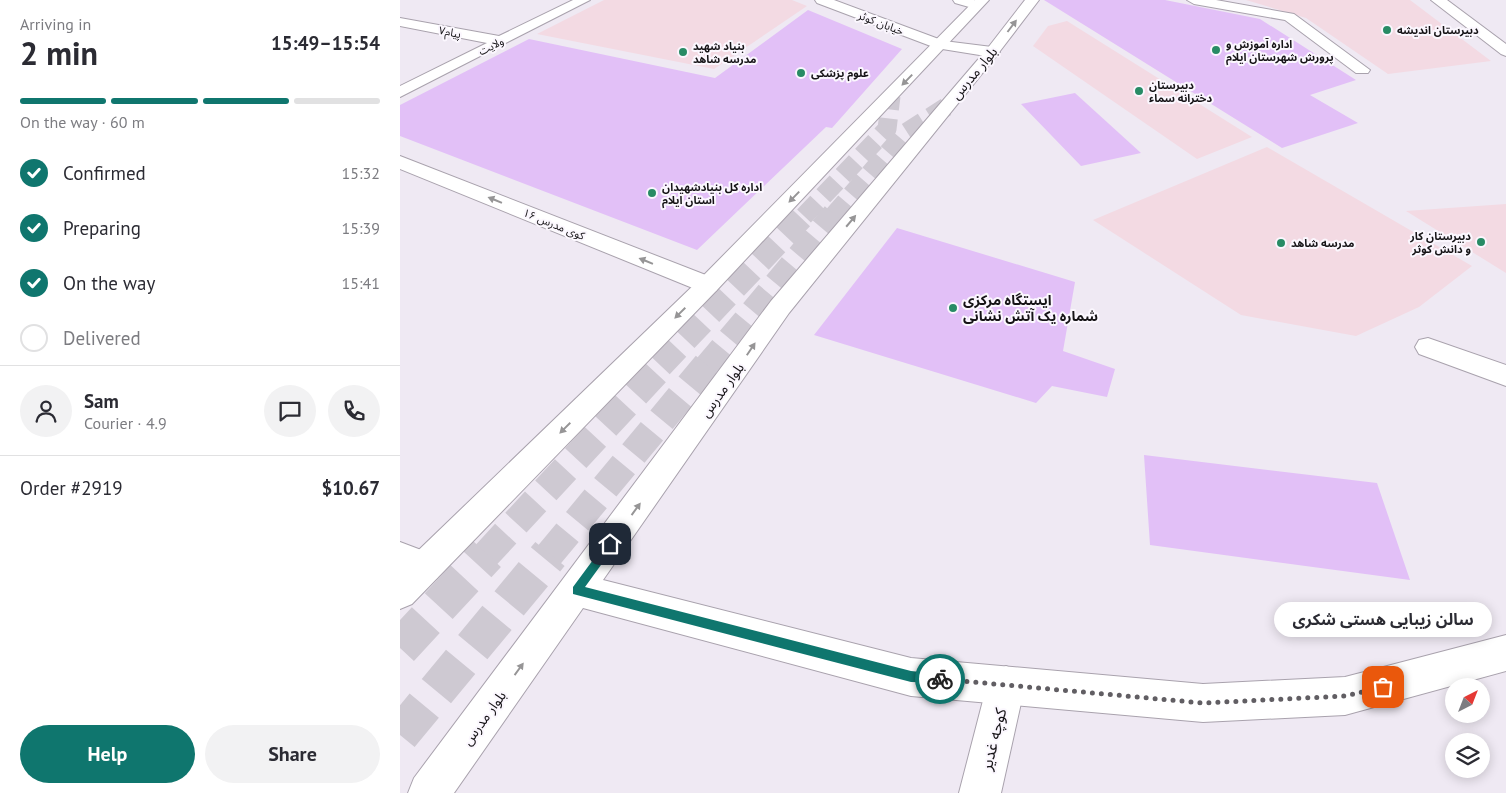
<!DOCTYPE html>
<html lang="en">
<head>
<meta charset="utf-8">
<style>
	body { margin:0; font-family:"PT Sans","Noto Sans Arabic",sans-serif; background:#f2f2f3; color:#2b2b33; height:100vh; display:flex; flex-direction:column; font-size:19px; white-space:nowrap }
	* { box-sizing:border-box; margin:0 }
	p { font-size:16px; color:#7c7c81 }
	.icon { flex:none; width:28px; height:28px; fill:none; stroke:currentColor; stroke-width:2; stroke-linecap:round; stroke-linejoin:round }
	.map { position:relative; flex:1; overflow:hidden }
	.details { display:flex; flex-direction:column; background:#fff; width:400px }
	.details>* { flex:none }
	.needle { width:32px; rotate:42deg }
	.fabs { position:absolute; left:1045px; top:678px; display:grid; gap:10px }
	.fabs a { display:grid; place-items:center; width:45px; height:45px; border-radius:50%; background:#fff; box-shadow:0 2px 12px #0003; font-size:25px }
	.pin { position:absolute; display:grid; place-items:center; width:42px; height:42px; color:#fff; margin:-21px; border-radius:10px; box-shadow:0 2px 8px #0006 }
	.courier { position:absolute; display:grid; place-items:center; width:50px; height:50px; margin:-25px; border:4px solid #0f766e; border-radius:50%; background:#fff; color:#222; box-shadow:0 1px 6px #0007 }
	.bubble { position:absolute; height:35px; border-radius:18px; background:#fff; box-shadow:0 2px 12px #0003; font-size:16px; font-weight:700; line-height:35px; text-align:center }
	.headline em { font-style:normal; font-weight:700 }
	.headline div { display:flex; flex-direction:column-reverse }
	.headline { display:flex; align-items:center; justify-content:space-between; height:85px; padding:0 20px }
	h1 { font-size:32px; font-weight:700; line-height:38px }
	.bar { display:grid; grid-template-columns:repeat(4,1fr); gap:8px 5px; align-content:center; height:60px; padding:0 20px }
	.bar i { height:6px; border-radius:4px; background:#e1e1e2 }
	.bar .selected { background:#0f766e }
	.bar p { grid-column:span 4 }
	.line { display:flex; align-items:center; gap:12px; padding:0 20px; border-top:1px solid #e1e1e2 }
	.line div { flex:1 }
	.round { display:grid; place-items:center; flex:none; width:52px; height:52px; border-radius:26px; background:#f2f2f3 }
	ol { padding:0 20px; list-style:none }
	li { display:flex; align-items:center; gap:15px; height:55px }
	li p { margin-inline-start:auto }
	li .icon { padding:5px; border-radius:50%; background:#0f766e; color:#fff; stroke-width:4 }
	li:last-child { color:#7c7c81 }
	li i { width:28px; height:28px; border:2px solid #e1e1e2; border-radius:50% }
	.action { display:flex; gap:10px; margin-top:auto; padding:10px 20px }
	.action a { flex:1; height:58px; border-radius:30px; background:#0f766e; color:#fff; font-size:20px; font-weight:700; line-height:58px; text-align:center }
	.action a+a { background:#f2f2f3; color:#2b2b33 }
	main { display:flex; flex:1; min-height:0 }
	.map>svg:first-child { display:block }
	.education { fill:#f3dae3 }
	.building { fill:#e2c0f7 }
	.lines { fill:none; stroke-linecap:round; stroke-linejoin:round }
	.secondary-tunnel-far3 { stroke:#cec9d2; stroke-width:19; stroke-dasharray:19 9; stroke-linecap:butt }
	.secondary-tunnel-far2 { stroke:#cec9d2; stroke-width:24; stroke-dasharray:24 12; stroke-linecap:butt }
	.secondary-tunnel-far1 { stroke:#cec9d2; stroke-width:29; stroke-dasharray:29 15; stroke-linecap:butt }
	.secondary-tunnel { stroke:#cec9d2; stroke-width:38; stroke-dasharray:38 19; stroke-linecap:butt }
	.street-casing { stroke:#a9a2ad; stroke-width:2 }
	.secondary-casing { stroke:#a9a2ad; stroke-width:2 }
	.street { fill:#fff; fill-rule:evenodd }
	.secondary { fill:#fff; fill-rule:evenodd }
	.oneway { fill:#969596 }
	.route { fill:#0f766e }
	.done { stroke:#615e63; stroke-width:5; stroke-dasharray:0 9 }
	.poi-dot { fill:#288b65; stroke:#fbf7fe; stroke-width:2 }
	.labels { text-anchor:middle; stroke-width:4; stroke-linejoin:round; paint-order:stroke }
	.far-street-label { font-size:11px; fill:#151316; stroke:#fbf7fe }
	.far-poi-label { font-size:11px; font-weight:bold; fill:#151316; stroke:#fbf7fe; text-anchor:start }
	.street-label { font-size:14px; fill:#151316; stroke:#fbf7fe }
	.poi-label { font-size:14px; font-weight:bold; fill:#151316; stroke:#fbf7fe; text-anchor:start }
	.near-street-label { font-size:16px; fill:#151316; stroke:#fbf7fe }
</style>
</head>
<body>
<main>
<section class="details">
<div class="headline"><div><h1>2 min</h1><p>Arriving in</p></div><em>15:49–15:54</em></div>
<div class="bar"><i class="selected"></i><i class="selected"></i><i class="selected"></i><i></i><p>On the way · 60 m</p></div>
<ol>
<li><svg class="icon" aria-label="check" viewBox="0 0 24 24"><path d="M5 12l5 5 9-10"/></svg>Confirmed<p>15:32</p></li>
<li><svg class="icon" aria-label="check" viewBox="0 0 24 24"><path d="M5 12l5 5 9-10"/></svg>Preparing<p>15:39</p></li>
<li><svg class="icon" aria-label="check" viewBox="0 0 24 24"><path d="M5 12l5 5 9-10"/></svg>On the way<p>15:41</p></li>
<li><i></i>Delivered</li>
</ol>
<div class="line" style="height:90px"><a class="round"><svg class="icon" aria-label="person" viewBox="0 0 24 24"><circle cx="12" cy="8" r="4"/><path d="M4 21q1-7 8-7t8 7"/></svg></a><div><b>Sam</b><p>Courier · 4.9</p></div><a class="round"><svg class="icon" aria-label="chat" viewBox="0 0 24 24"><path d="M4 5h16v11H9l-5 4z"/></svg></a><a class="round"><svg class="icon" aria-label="phone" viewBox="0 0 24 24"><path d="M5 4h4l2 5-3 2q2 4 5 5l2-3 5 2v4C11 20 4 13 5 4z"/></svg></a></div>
<div class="line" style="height:65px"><div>Order #2919</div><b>$10.67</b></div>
<div class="action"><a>Help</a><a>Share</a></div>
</section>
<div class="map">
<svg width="1106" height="793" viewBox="0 0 1106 793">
	<rect width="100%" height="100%" fill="#efe9f3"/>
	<!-- education -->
	<path class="education" d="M 204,0 L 392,0 L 407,6 L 314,69 L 137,34 Z
		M 846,0 L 1010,0 L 1091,61 L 988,74 L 906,18 Z
		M 667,21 L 852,137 L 797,159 L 633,46 L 648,26 Z
		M 867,147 L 1072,266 L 1019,307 L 956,336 L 841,315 L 693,220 Z
		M 1106,204 L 1106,273 L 1006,211 Z"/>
	<!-- building -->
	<path class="building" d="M 644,0 L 765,0 L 860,19 L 956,80 L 910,95 L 958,123 L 882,148 Z
		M 408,10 L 502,49 L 432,128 L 426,127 L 297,250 L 0,136 L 0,105 L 129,39 L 315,78 Z
		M 675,93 L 741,153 L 681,166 L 621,104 Z
		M 497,228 L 675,282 L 663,351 L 715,369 L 707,397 L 652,386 L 636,403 L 414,335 Z
		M 744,455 L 977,483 L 1010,580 L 750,545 Z"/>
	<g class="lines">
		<!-- secondary-tunnel-far3 -->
		<path class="secondary-tunnel-far3" d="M 404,216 L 487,129 L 491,96
			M 433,216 L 504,134 L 546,107"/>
		<!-- secondary-tunnel-far2 -->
		<path class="secondary-tunnel-far2" d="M 261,366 L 405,214
			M 306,366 L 434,214"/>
		<!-- secondary-tunnel-far1 -->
		<path class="secondary-tunnel-far1" d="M 86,555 L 262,365
			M 149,555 L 307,365"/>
		<!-- secondary-tunnel -->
		<path class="secondary-tunnel" d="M 0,648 L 87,554
			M 0,735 L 150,554"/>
		<defs>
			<path id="street" d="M 173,0 L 190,0 L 0,97 L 0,86 L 87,43 L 0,26 L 0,18 L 99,36 Z
				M 415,0 L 434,0 L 544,41 L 592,47 L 600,52 L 592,57 L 536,48 L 417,3 Z
				M 553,0 L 574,0 L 583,5 L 576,9 L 555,3 Z
				M 787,0 L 816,0 L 894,14 L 970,70 L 968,73 L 956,73 L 885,20 L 794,4 Z
				M 1031,0 L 1047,0 L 1106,44 L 1106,56 L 1101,54 Z
				M 0,156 L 316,279 L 320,285 L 316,291 L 308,293 L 300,291 L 0,169 Z
				M 1028,338 L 1106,365 L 1106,386 L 1019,354 L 1015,347 L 1019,340 Z
				M 0,542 L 37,556 L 42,567 L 37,578 L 25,583 L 0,574 Z
				M 606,666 L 619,672 L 625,685 L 601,793 L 559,793 L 587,685 L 593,672 Z"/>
			<path id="secondary" d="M 575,0 L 589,0 L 316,291 L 12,604 L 0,609 L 0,568 L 300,279 Z
				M 625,0 L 639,0 L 597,55 L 389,313 L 203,580 L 511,658 L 803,684 L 945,677 L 1106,635 L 1106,671 L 945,715 L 803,722 L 511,696 L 183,608 L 54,793 L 8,793 L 14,778 L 371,301 L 587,49 Z"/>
		</defs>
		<!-- street casing -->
		<use href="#street" class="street-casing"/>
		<!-- secondary casing -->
		<use href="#secondary" class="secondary-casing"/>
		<!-- street -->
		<use href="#street" class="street"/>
		<!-- secondary -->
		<use href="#secondary" class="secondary"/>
	</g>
	<!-- one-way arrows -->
	<defs><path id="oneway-solid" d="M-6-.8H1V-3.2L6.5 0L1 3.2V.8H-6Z" transform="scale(1.25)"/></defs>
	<g class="oneway">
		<use href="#oneway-solid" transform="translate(612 26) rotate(-53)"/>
		<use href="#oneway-solid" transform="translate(507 80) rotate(134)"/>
		<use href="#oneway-solid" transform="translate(394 197) rotate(134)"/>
		<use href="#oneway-solid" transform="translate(95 200) rotate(-158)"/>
		<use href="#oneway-solid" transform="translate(451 221) rotate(-50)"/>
		<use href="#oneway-solid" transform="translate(246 261) rotate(-158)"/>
		<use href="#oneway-solid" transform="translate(280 313) rotate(135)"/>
		<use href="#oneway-solid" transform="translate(351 349) rotate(-56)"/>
		<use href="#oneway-solid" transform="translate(165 428) rotate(135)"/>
		<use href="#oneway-solid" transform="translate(236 509) rotate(-54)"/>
		<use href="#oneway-solid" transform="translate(119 669) rotate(-54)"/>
	</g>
	<!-- route -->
	<path class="route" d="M 210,540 L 215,544 L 214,547 L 185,587 L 511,671 L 540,674 L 544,675 L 544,683 L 511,682 L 173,594 L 173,587 L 207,541 Z"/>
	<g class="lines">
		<!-- done -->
		<path class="done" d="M 540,679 L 803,703 L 945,696 L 983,687"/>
	</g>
	<!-- markers -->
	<g class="poi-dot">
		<circle cx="987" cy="30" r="5"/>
		<circle cx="816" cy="50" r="5"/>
		<circle cx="283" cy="52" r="5"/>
		<circle cx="401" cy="73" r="5"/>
		<circle cx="739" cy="91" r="5"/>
		<circle cx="252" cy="193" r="5"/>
		<circle cx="1081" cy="242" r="5"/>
		<circle cx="881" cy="243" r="5"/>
		<circle cx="553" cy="308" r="5"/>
	</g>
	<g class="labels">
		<!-- far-street labels -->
		<g class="far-street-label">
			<text transform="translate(481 23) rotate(21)" y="4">خیابان کوثر</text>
			<text transform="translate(50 32) rotate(11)" y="4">پیام۷</text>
			<text transform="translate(91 46) rotate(-27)" y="4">ولایت</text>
			<text transform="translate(154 224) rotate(22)" y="4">کوی مدرس ۱۶</text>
		</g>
		<!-- far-poi labels -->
		<g class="far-poi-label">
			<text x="997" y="34">دبیرستان اندیشه</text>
			<text x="826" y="48">اداره آموزش و<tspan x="826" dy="13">پرورش شهرستان ایلام</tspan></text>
			<text x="293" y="50">بنیاد شهید<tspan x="293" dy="13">مدرسه شاهد</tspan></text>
			<text x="411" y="77">علوم پزشکی</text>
			<text x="749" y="89">دبیرستان<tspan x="749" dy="13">دخترانه سماء</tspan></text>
			<text x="262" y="191">اداره کل بنیادشهیدان<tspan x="262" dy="13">استان ایلام</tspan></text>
			<text x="1071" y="240" text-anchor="end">دبیرستان کار<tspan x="1071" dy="13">و دانش کوثر</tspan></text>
			<text x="891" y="247">مدرسه شاهد</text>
		</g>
		<!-- street labels -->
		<g class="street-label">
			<text transform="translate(574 73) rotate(-50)" y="5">بلوار مدرس</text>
			<text transform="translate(322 390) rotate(-54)" y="5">بلوار مدرس</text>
			<text transform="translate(84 718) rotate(-54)" y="5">بلوار مدرس</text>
		</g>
		<!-- poi labels -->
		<g class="poi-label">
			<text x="563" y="305">ایستگاه مرکزی<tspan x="563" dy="16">شماره یک آتش نشانی</tspan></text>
		</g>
		<!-- near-street labels -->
		<g class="near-street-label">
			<text transform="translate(593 739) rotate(-76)" y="6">کوچه غدیر</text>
		</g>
	</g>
</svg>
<div class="fabs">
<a><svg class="needle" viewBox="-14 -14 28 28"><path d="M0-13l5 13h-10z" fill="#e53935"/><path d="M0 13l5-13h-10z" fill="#7c7c81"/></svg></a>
<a><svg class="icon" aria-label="layers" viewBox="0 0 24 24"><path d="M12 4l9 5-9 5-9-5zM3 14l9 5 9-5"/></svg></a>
</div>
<div class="pin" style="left:983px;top:687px;background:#ea580c"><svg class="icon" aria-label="bag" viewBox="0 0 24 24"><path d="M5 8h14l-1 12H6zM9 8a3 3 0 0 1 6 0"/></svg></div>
<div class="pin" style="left:210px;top:544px;background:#1f2937"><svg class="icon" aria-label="home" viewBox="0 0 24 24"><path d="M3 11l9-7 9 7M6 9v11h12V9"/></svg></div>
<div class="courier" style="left:540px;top:679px"><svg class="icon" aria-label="bike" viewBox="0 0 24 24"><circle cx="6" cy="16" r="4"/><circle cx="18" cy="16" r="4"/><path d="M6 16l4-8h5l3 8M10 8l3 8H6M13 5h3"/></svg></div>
<div class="bubble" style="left:874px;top:602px;width:218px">سالن زیبایی هستی شکری</div>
</div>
</main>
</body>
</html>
